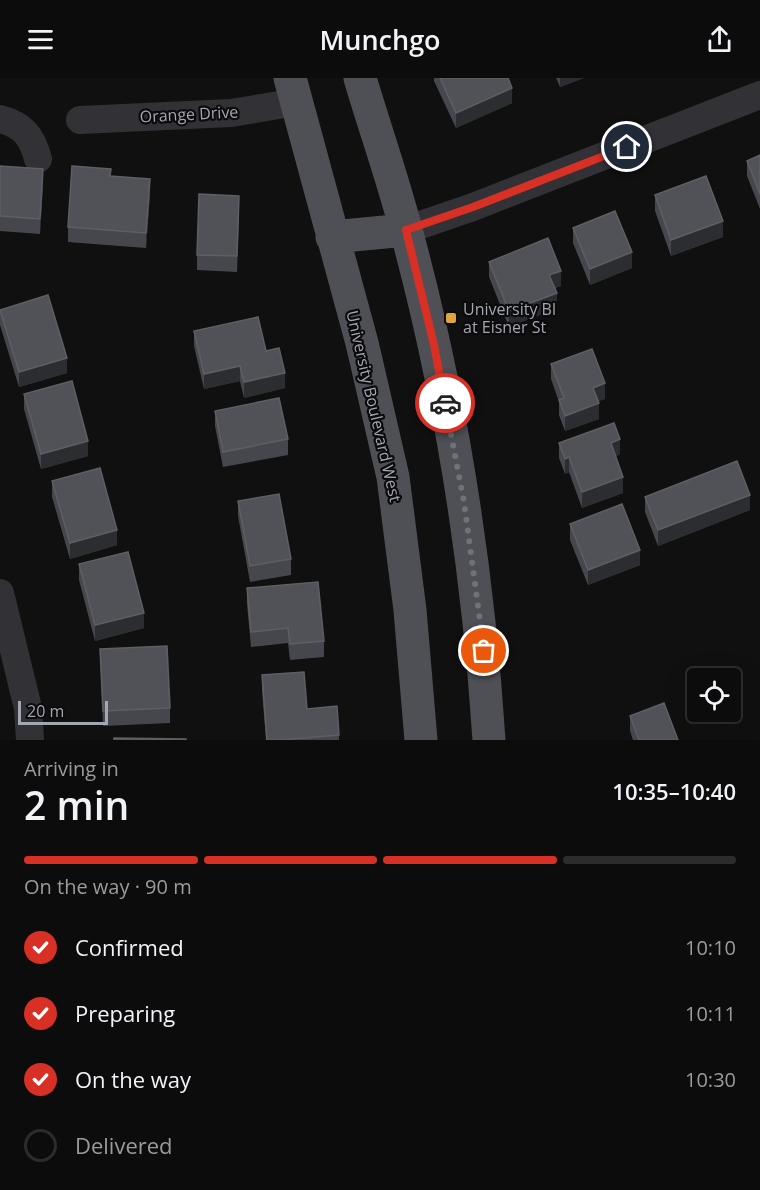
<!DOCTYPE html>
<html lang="en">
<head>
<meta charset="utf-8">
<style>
	body { margin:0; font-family:"Open Sans",sans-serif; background:#1a1a1b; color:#f1f3f6; height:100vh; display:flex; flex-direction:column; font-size:22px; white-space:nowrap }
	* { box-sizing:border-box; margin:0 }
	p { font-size:20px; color:#9a9b9d }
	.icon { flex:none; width:33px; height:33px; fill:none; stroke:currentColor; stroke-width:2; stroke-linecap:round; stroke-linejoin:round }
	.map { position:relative; height:662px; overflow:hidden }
	.sheet { display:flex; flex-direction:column; background:#0c0c0d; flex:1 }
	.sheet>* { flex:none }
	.buttons { position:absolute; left:687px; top:590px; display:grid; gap:12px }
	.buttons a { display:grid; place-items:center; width:54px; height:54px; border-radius:6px; background:#0c0c0d; box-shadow:0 6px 24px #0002,0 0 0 2px #2c2c2e; font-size:30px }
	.scale { position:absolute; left:18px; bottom:15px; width:90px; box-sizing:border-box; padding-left:6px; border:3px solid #a3a7b1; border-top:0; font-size:16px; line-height:21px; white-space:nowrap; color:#a3a7b1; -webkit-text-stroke:4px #0b0b0c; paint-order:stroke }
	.pin { position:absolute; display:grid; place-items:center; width:51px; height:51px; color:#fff; margin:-26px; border:3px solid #fff; border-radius:50%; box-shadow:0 2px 6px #0007 }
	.courier { position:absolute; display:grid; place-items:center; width:60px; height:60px; margin:-30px; border:4px solid #d93025; border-radius:50%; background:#fff; color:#222; box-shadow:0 2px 8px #0007 }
	.head em { font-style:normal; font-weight:600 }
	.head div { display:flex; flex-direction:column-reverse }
	.head { display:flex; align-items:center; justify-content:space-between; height:102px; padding:0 24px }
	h1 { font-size:39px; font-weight:600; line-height:45px }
	.bar { display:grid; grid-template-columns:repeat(4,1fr); gap:9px 6px; align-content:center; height:72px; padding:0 24px }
	.bar i { height:8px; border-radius:4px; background:#2c2c2e }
	.bar .on { background:#d93025 }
	.bar p { grid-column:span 4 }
	ol { padding:0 24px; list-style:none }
	li { display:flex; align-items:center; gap:18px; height:66px }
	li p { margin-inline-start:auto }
	li .icon { padding:6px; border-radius:50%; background:#d93025; color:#fff; stroke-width:4 }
	li:last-child { color:#9a9b9d }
	li i { width:33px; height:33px; border:3px solid #2c2c2e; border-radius:50% }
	header { display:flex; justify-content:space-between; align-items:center; height:78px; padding:0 24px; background:#0c0c0d; font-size:27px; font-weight:600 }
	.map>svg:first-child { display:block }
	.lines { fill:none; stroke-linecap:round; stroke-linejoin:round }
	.street { stroke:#323236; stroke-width:28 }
	.primary { stroke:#4e5055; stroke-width:33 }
	.wall { fill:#46474c }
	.shaded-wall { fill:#2c2d30 }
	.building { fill:#505257; stroke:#5d5f65; stroke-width:1.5 }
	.done { stroke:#707279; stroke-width:6; stroke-dasharray:0 10.8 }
	.route { stroke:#d93025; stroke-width:8 }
	.poi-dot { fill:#dfa53b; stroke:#0b0b0c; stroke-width:2 }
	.labels { text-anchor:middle; stroke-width:4.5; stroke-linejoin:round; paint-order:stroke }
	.street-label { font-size:16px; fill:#a3a7b1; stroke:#0b0b0c }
	.poi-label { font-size:16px; fill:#a3a7b1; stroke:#0b0b0c; text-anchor:start }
</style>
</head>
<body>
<header><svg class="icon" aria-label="menu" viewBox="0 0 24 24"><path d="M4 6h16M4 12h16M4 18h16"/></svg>Munchgo<svg class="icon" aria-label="share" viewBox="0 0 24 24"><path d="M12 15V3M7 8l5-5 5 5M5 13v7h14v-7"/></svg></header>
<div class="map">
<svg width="760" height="662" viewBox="0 0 760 662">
	<rect width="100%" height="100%" fill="#101011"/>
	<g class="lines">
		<!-- street -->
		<path class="street" d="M 0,41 C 23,47 32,58 38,81
			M 80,42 L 231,35 L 297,24
			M 406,152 L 473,129 L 760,17
			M 0,515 L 28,630 L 30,662"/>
		<!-- primary -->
		<path class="primary" d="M 290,0 L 362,265 L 393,399 L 410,532 L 421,662
			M 360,0 C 375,51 393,101 406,152 C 451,318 478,490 489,662
			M 332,159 L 406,152"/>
	</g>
	<!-- wall -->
	<path class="wall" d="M 434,0 L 508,0 L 512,25 L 456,50 L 434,3 Z
		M 556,0 L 584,0 L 560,9 Z
		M 760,77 L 760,131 L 747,98 L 747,83 Z
		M 0,88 L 43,106 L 40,156 L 0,153 Z
		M 111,98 L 150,116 L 146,170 L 68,164 L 68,149 Z
		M 655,117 L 723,159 L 671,178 L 655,133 Z
		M 239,133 L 237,194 L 197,192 L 197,177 Z
		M 573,150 L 632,190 L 590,207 L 573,165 Z
		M 489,184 L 561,208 L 555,210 L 557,230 L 509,249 L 489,199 Z
		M 0,232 L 67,295 L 19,309 L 0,247 Z
		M 194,253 L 266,273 L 285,310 L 244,320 L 240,303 L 204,311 L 194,268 Z
		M 551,286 L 605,321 L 598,323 L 599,341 L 565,353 L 559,337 L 559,324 L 551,301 Z
		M 24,316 L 88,378 L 41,391 L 24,331 Z
		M 215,333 L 288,361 L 288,377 L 223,389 L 215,348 Z
		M 559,365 L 620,376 L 616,378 L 623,415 L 582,430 L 569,394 L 565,396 L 559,380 Z
		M 52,403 L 117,467 L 70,481 L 52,419 Z
		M 645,419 L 750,432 L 658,468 L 645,434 Z
		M 238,423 L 291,481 L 291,497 L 250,504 L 238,438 Z
		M 570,446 L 640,487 L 588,507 L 570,462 Z
		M 79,486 L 144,550 L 95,563 L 79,502 Z
		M 247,510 L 324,563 L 324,579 L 290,582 L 288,565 L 251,569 L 247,526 Z
		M 100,571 L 170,630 L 170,645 L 103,648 Z
		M 262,597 L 339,657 L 339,662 L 266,662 L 262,612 Z
		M 630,638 L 678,662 L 633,662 L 630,653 Z"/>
	<!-- shaded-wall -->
	<path class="shaded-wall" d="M 560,0 L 584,0 L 560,9 Z
		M 512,10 L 512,25 L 456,50 L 456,35 Z
		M 43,91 L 43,106 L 40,156 L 40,141 Z
		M 150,101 L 150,116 L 146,170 L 146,155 Z
		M 239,118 L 239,133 L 237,194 L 237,178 Z
		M 723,143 L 723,159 L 671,178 L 671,162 Z
		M 632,174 L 632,190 L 590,207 L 590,191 Z
		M 561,193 L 561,208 L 549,212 L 549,197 Z
		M 557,215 L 557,230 L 509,249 L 509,233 Z
		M 67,280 L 67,295 L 19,309 L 19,294 Z
		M 240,288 L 240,303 L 204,311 L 204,296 Z
		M 285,295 L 285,310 L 244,320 L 244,304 Z
		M 605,305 L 605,321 L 593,325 L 593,310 Z
		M 599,325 L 599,341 L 565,353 L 565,338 Z
		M 620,361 L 620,376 L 611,380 L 611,365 Z
		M 88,363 L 88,378 L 41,391 L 41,376 Z
		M 569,379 L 569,394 L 565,396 L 565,381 Z
		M 623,399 L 623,415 L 582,430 L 582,414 Z
		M 750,417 L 750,432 L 658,468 L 658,452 Z
		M 117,452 L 117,467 L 70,481 L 70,465 Z
		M 640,472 L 640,487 L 588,507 L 588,492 Z
		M 144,535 L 144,550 L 95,563 L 95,547 Z"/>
	<!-- building -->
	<path class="building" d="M 440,0 L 508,0 L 512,10 L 456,35 Z
		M 760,77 L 760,116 L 747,83 Z
		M 0,88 L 43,91 L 40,141 L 0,138 Z
		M 72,88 L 111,91 L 110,98 L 150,101 L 146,155 L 68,149 Z
		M 706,98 L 723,143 L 671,162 L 655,117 Z
		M 199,116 L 239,118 L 237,178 L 197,177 Z
		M 615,133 L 632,174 L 590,191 L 573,150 Z
		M 548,160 L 561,193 L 549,197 L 557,215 L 509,233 L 489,184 Z
		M 48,217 L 67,280 L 19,294 L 0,232 Z
		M 258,239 L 266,273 L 279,270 L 285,295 L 244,304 L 240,288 L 204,296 L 194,253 Z
		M 592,271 L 605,305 L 593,310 L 599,325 L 565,338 L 559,322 L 564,320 L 551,286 Z
		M 72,303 L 88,363 L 41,376 L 24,316 Z
		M 279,320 L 288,361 L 223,374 L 215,333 Z
		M 614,345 L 620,361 L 611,365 L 623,399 L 582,414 L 569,379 L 565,381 L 559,365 Z
		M 737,383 L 750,417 L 658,452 L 645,419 Z
		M 100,390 L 117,452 L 70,465 L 52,403 Z
		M 279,416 L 291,481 L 250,488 L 238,423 Z
		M 622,426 L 640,472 L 588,492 L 570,446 Z
		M 128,474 L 144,535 L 95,547 L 79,486 Z
		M 318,504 L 324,563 L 290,566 L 288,550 L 251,554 L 247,510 Z
		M 167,568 L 170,630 L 103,633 L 100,571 Z
		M 304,594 L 307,631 L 337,628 L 339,657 L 281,662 L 267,662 L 262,597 Z
		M 664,625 L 678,662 L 639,662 L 630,638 Z
		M 114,660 L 186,661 L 186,662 L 114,662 Z"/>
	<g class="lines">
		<!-- done -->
		<path class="done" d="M 445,325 L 464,424 L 484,573"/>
		<!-- route -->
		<path class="route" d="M 445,325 L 434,267 L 406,152 L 473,129 L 627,69"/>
	</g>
	<!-- markers -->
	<rect class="poi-dot" x="445" y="234" width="12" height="12" rx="3"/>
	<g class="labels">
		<!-- street labels -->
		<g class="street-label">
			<text transform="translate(189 36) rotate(-3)" y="6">Orange Drive</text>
			<text transform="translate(374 328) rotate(77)" y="6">University Boulevard West</text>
		</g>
		<!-- poi labels -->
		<g class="poi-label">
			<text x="463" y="237">University Bl<tspan x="463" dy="18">at Eisner St</tspan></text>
		</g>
	</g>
</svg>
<div class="buttons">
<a><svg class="icon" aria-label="locate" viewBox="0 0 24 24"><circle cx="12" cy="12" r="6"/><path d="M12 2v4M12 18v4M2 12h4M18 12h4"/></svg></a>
</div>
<div class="scale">20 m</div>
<div class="pin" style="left:484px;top:573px;background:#ea580c"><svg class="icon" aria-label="bag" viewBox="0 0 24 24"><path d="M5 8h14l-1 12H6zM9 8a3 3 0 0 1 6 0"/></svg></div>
<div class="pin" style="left:627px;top:69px;background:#1f2937"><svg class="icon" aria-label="home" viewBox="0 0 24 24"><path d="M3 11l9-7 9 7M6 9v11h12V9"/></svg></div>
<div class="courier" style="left:445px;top:325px"><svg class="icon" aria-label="car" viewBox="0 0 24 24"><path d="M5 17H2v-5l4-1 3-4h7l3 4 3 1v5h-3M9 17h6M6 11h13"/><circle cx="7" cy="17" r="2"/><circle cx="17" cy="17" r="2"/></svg></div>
</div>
<section class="sheet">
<div class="head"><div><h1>2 min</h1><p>Arriving in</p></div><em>10:35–10:40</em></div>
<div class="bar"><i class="on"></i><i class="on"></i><i class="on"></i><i></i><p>On the way · 90 m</p></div>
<ol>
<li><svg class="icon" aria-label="check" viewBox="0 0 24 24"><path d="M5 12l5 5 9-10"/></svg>Confirmed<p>10:10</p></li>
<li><svg class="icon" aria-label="check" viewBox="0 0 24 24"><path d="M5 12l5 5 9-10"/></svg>Preparing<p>10:11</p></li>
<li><svg class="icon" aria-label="check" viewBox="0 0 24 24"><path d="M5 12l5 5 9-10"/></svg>On the way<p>10:30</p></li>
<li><i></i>Delivered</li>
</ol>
</section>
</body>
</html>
